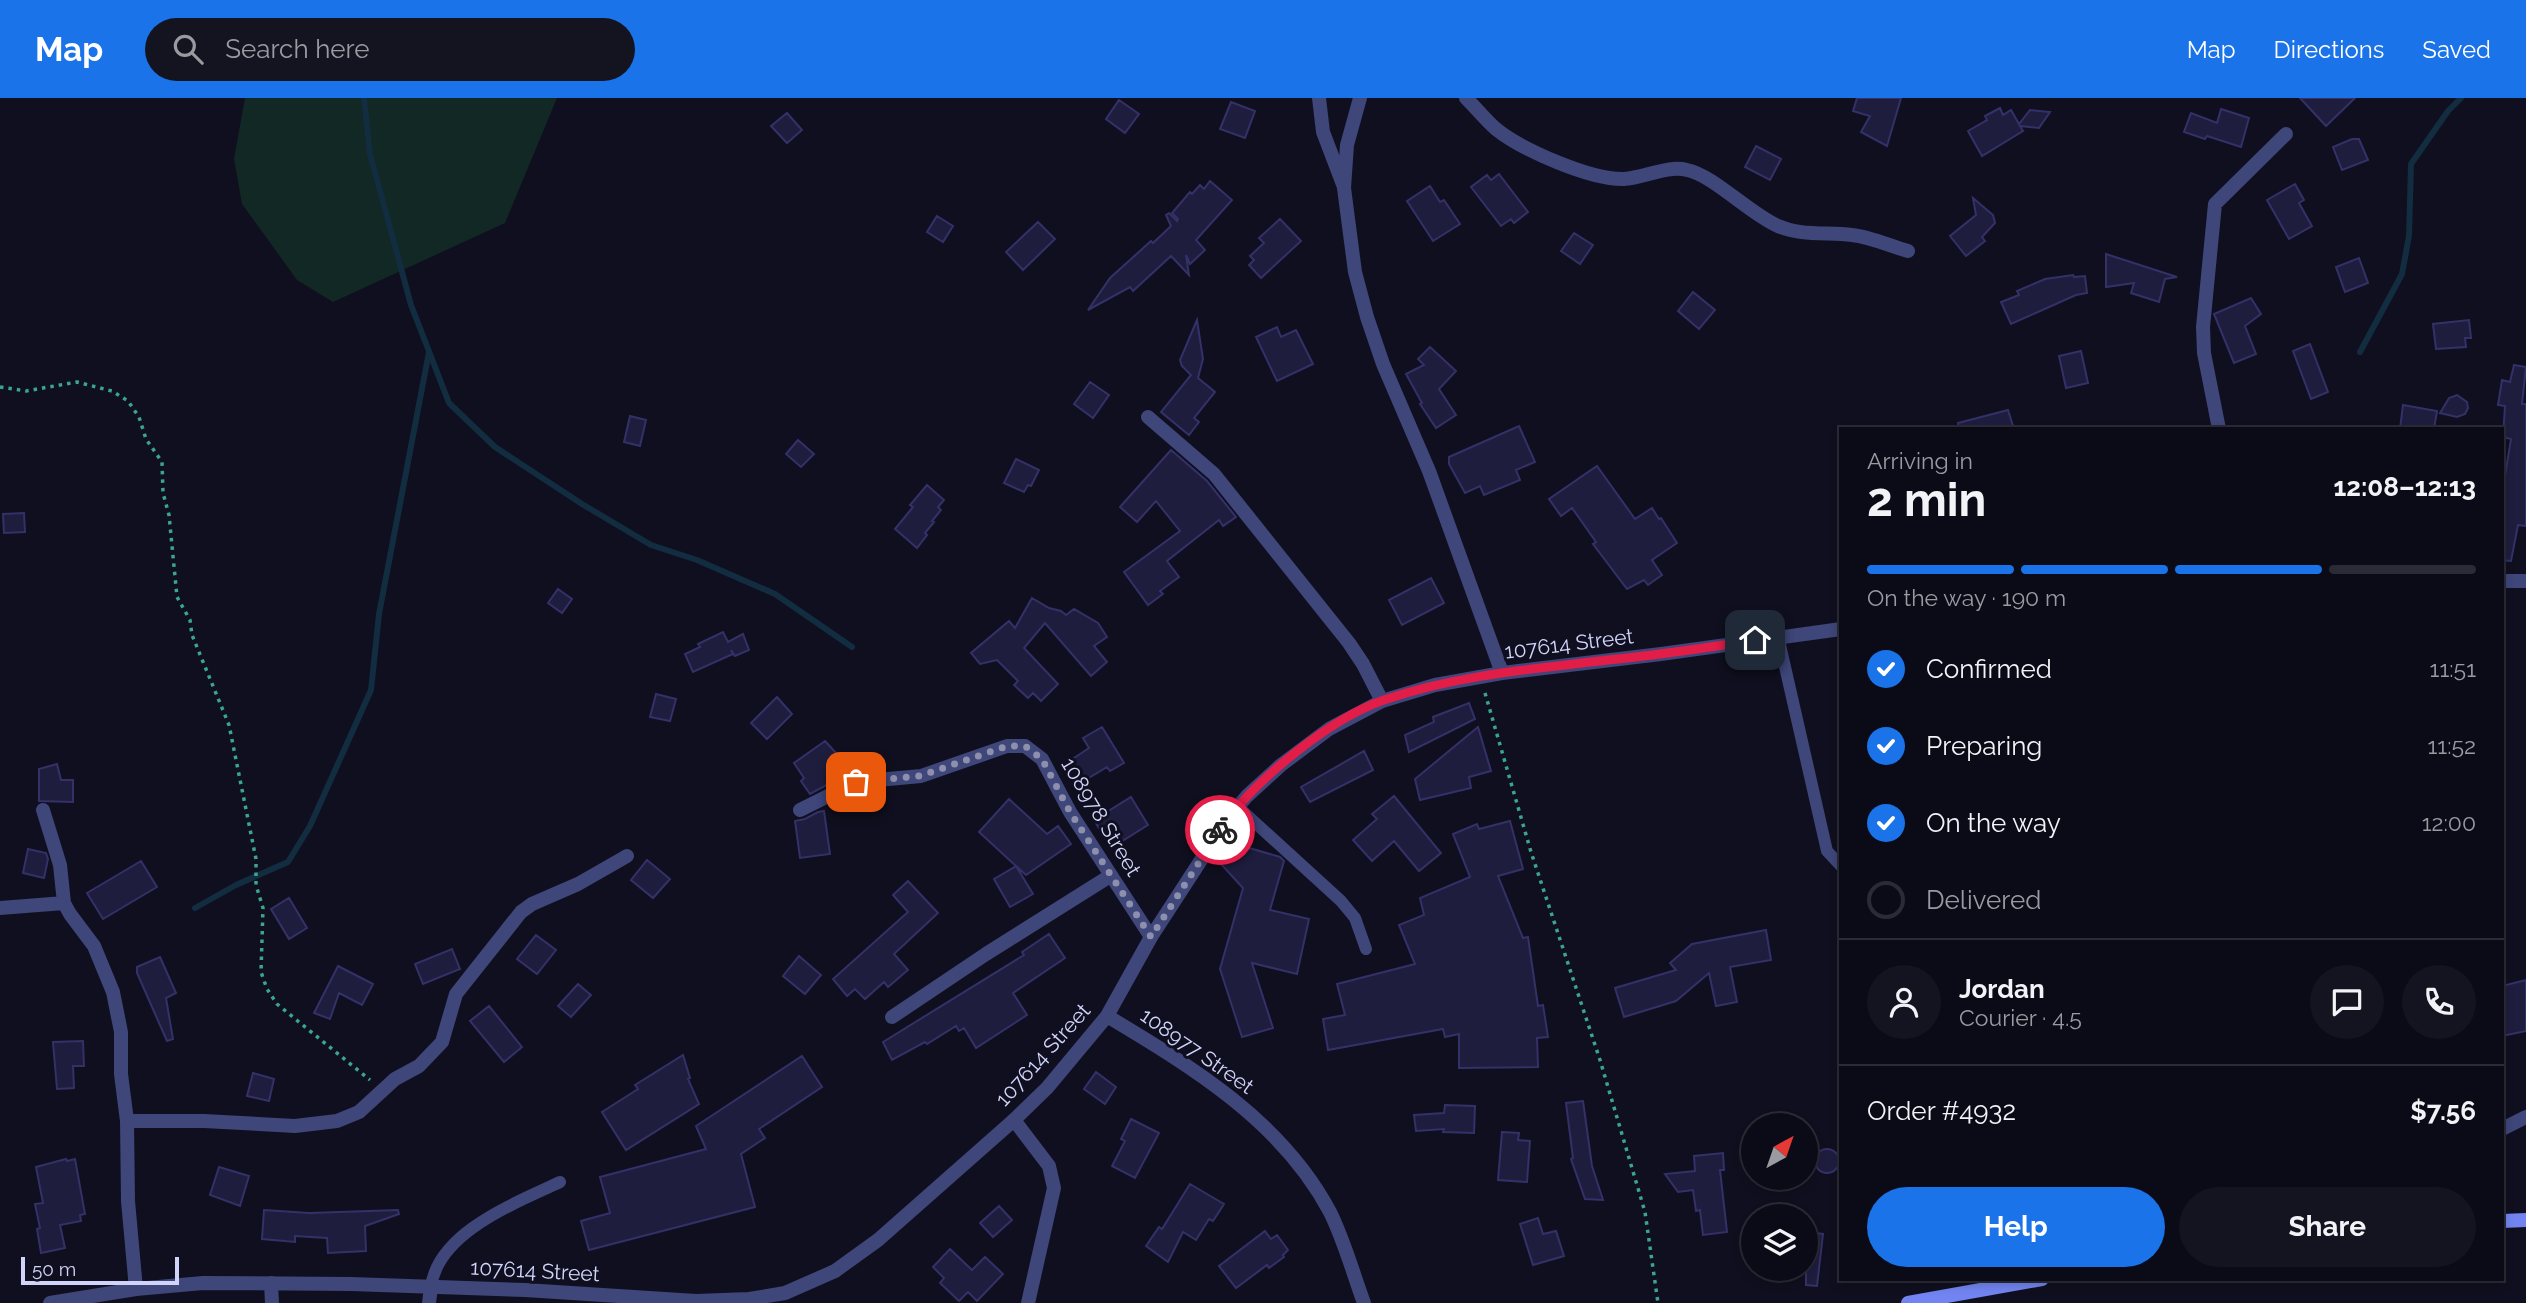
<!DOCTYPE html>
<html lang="en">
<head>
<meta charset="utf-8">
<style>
	body { margin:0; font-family:Raleway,sans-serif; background:#141420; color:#f1f3f6; height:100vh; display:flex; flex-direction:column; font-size:26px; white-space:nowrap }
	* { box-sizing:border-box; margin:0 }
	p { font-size:23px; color:#9a9ba1 }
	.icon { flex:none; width:38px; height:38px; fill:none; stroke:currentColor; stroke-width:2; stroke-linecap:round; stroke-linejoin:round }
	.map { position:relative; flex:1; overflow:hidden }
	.sheet { position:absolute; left:1839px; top:329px; width:665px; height:854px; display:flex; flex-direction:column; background:#0b0b17; border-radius:0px; box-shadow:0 4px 10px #0003,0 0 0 2px #2b2b36 }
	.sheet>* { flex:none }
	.needle { width:46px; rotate:40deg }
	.buttons { position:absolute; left:1741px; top:1015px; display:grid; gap:14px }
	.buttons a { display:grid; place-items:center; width:77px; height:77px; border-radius:50%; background:#0b0b17; box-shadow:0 4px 10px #0003,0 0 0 2px #2b2b36; font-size:35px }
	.scale { position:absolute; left:21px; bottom:18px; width:158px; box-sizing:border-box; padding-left:7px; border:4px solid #d1d4fa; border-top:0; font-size:19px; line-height:24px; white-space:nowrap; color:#d1d4fa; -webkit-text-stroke:5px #0f0f1f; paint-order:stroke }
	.pin { position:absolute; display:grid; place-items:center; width:60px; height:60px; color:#fff; margin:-30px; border-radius:14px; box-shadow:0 4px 10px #0006 }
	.courier { position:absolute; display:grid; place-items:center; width:70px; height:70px; margin:-35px; border:5px solid #e11d48; border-radius:50%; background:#fff; color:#222; box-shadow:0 2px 9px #0007 }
	.summary em { font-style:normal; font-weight:700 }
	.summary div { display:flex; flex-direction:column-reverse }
	.summary { display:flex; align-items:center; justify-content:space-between; height:119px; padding:0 28px }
	h1 { font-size:46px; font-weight:700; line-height:52px }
	.bar { display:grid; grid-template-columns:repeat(4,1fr); gap:10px 7px; align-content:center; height:84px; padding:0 28px }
	.bar i { height:9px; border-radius:5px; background:#2b2b36 }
	.bar .active { background:#1a73e8 }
	.bar p { grid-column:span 4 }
	.line { display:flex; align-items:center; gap:18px; padding:0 28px; border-top:2px solid #2b2b36 }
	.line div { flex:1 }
	.round { display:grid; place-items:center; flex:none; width:74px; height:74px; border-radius:37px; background:#141420 }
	ol { padding:0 28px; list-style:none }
	li { display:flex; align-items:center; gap:21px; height:77px }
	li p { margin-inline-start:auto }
	li .icon { padding:7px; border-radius:50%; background:#1a73e8; color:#fff; stroke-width:4 }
	li:last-child { color:#9a9ba1 }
	li i { width:38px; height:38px; border:4px solid #2b2b36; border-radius:50% }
	.primary-button { display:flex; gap:14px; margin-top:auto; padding:14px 28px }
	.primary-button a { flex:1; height:80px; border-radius:42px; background:#1a73e8; color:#fff; font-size:28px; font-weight:700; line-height:80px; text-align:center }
	.primary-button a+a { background:#141420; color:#f1f3f6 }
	header { display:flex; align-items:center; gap:42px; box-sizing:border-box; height:98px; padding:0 35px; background:#1a73e8; color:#fff }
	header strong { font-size:33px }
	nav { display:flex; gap:38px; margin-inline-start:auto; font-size:24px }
	.search { width:490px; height:63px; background:#141420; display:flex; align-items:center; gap:18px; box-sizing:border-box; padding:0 24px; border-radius:38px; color:#9a9ba1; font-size:26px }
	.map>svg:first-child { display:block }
	.green { fill:#122824 }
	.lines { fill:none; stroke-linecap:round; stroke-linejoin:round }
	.stream { stroke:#122c40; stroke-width:6 }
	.building { fill:#1e1d3e; stroke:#333168; stroke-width:2 }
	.path { stroke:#3aa68e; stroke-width:3.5; stroke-dasharray:3.5 5; stroke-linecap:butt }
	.service { stroke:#3e467a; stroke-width:12 }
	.minor { stroke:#3e467a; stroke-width:14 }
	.tertiary { stroke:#3e467a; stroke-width:14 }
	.secondary { stroke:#7284f1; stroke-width:14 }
	.done { stroke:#8d8fad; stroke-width:7; stroke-dasharray:0 12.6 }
	.route { stroke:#e11d48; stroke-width:9 }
	.labels { text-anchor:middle; stroke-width:6; stroke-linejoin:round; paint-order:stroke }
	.street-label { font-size:21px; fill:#d1d4fa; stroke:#0f0f1f }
</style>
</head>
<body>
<header>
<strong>Map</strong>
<div class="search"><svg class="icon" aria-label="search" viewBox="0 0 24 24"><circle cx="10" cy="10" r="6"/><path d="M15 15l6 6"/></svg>Search here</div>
<nav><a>Map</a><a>Directions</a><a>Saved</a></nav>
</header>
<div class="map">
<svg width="2526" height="1205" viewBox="0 0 2526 1205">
	<rect width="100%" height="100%" fill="#0f0f1f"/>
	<!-- green -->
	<path class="green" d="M 245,0 L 557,0 L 505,125 L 333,204 L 297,182 L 242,106 L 234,61 Z"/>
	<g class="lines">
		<!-- stream -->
		<path class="stream" d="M 364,0 L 370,56 L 411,207 L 449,305 L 495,349 L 582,406 L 651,447 L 697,462 L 775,496 L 852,549
			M 2360,254 L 2402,176 L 2409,138 L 2411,66 L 2448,13 L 2461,0
			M 195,810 L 236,787 L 288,764 L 310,728 L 371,592 L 379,516 L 429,254"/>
	</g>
	<!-- building -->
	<path class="building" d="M 1857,0 L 1901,0 L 1887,48 L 1861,34 L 1870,18 L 1853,13 Z
		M 2300,0 L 2355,0 L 2326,28 Z
		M 1119,2 L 1139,16 L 1125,35 L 1106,21 Z
		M 1231,4 L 1255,13 L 1245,40 L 1220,31 Z
		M 2000,10 L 2003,17 L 2011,12 L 2019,26 L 2030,12 L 2050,14 L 2039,30 L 2020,28 L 2023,33 L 1982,58 L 1968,33 L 1987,22 L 1985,18 Z
		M 2221,11 L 2249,20 L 2241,49 L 2207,38 L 2205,41 L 2184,34 L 2191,15 L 2217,25 Z
		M 787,15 L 802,32 L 787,45 L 771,28 Z
		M 2352,41 L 2359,41 L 2368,62 L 2342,72 L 2333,49 Z
		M 1756,48 L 1781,61 L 1770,82 L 1745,69 Z
		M 1499,76 L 1528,114 L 1514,125 L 1511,121 L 1501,128 L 1471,89 L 1487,77 L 1491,82 Z
		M 1210,83 L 1232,102 L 1196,142 L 1205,152 L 1190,166 L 1186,157 L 1189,177 L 1171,158 L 1133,193 L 1130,189 L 1088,212 L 1110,180 L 1151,143 L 1153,145 L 1171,128 L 1166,117 L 1169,115 L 1177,123 L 1178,121 L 1172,115 L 1190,94 L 1192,96 L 1200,87 L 1204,91 Z
		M 2295,86 L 2304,102 L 2299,105 L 2312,128 L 2289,141 L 2267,102 Z
		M 1430,88 L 1440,104 L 1444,102 L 1460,126 L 1433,143 L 1407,103 Z
		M 1973,100 L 1993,117 L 1995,125 L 1982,139 L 1985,143 L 1966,158 L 1950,138 L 1976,117 Z
		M 937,118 L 953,128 L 943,144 L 927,134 Z
		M 1280,121 L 1301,143 L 1261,180 L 1249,167 L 1254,162 L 1250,158 L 1264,145 L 1259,140 Z
		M 1038,124 L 1055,141 L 1023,172 L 1006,154 Z
		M 1574,135 L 1593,147 L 1580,166 L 1561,153 Z
		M 2106,156 L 2177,179 L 2165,181 L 2159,204 L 2131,195 L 2134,185 L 2106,189 Z
		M 2359,160 L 2368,185 L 2345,194 L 2336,169 Z
		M 2073,177 L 2074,179 L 2085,178 L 2087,195 L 2076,197 L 2011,226 L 2001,204 L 2019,197 L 2017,193 L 2045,181 Z
		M 1693,194 L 1715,212 L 1699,231 L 1678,213 Z
		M 2251,200 L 2261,216 L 2245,228 L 2256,256 L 2234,265 L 2214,216 Z
		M 1197,222 L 1203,261 L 1198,280 L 1215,294 L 1194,320 L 1199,324 L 1189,337 L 1161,314 L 1191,277 L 1182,268 L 1180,262 Z
		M 2469,222 L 2471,240 L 2465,240 L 2466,249 L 2436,251 L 2433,226 Z
		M 1277,229 L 1281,239 L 1296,232 L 1313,266 L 1277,283 L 1256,239 Z
		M 2310,246 L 2328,294 L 2311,301 L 2293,253 Z
		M 1430,249 L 1456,273 L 1439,291 L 1456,317 L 1436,330 L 1420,306 L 1422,305 L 1406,276 L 1424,267 L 1418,261 Z
		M 2081,253 L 2088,285 L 2066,290 L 2059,258 Z
		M 2514,267 L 2526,269 L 2522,306 L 2526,306 L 2526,428 L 2518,427 L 2511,463 L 2502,462 L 2502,378 L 2505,378 L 2511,341 L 2503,339 L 2505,308 L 2498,307 L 2502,282 L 2510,284 Z
		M 1090,284 L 1109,297 L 1093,320 L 1074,306 Z
		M 2457,297 L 2467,304 L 2468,310 L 2465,316 L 2457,319 L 2440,315 L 2449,300 Z
		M 2403,307 L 2437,313 L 2434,331 L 2400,331 Z
		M 2008,312 L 2014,331 L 1959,331 L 1958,325 Z
		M 630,318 L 646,322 L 640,348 L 624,344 Z
		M 1519,328 L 1535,364 L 1516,372 L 1520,382 L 1484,397 L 1480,388 L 1465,395 L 1449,366 L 1449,359 Z
		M 798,342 L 814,356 L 801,369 L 786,356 Z
		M 1171,352 L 1207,383 L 1236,419 L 1223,428 L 1219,422 L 1167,463 L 1179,479 L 1160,493 L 1163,496 L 1148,507 L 1124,474 L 1180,433 L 1156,403 L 1137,424 L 1120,409 Z
		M 1016,361 L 1039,372 L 1031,388 L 1028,387 L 1024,394 L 1004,385 Z
		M 1597,368 L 1635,421 L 1652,410 L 1659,421 L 1661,420 L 1677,445 L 1652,462 L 1662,477 L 1648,487 L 1644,482 L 1627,491 L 1593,446 L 1596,444 L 1572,410 L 1561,418 L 1549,401 Z
		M 927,387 L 944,402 L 938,409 L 941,412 L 932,423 L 934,424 L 925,435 L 927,437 L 917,450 L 895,431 L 913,409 L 910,407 Z
		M 24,415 L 25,434 L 4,435 L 3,416 Z
		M 1431,480 L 1444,505 L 1402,527 L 1389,502 Z
		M 558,491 L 572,501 L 562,515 L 548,505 Z
		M 1032,500 L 1049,510 L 1061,513 L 1066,517 L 1074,511 L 1098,525 L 1107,539 L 1094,548 L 1107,564 L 1091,578 L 1045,525 L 1024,550 L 1058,586 L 1041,603 L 1033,595 L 1028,600 L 1014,587 L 1018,583 L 997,562 L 980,566 L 971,555 L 1009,523 L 1015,530 Z
		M 723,534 L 728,544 L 743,536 L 749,552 L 735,558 L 731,552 L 733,556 L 693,574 L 685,556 L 700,549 L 698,546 Z
		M 656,596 L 676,601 L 670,623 L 650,619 Z
		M 777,599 L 792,616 L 767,641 L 751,625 Z
		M 1469,605 L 1475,621 L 1409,654 L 1405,637 L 1434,624 L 1433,619 Z
		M 1102,629 L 1124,665 L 1110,673 L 1107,669 L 1084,683 L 1071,662 L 1089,650 L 1083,640 Z
		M 1478,629 L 1491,673 L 1469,679 L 1471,690 L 1420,702 L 1415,681 Z
		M 825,643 L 848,668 L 843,671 L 847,676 L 810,696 L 801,683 L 804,680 L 794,665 Z
		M 1364,653 L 1373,672 L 1310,704 L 1301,689 Z
		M 57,666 L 61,682 L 73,682 L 73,704 L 39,703 L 39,671 Z
		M 1394,698 L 1441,755 L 1419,773 L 1394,743 L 1372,763 L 1353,742 L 1377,721 L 1372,716 Z
		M 1131,699 L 1148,727 L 1111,750 L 1094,722 Z
		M 1009,701 L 1047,736 L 1058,728 L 1071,746 L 1026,777 L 1016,768 L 1033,796 L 1010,809 L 994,781 L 1016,768 L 979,734 Z
		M 824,713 L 830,756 L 800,760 L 795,723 L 805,721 L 818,714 Z
		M 1510,723 L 1523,771 L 1498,778 L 1523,840 L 1528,839 L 1538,908 L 1543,907 L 1548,939 L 1537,940 L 1538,969 L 1459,970 L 1459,936 L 1445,939 L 1443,931 L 1328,952 L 1323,921 L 1345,917 L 1337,886 L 1415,866 L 1399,827 L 1424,817 L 1420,800 L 1470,779 L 1453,736 L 1477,726 L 1479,731 Z
		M 1239,747 L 1280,759 L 1284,763 L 1270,812 L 1309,821 L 1297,876 L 1252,865 L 1273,930 L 1242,939 L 1220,871 L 1243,790 L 1221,766 Z
		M 28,751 L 46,755 L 48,761 L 44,780 L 23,775 Z
		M 647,762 L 670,781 L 653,800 L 631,782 Z
		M 141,763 L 157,789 L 103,821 L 87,795 Z
		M 908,783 L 938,815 L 894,856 L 908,872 L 888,889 L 884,884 L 865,901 L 855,891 L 847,898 L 833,881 L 908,814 L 893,797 Z
		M 289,800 L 307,830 L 289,841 L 271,811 Z
		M 1766,832 L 1771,862 L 1730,869 L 1737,904 L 1716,908 L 1709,875 L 1676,903 L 1624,919 L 1615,890 L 1676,872 L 1670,865 L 1692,846 Z
		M 1049,836 L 1065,860 L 1013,895 L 1027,917 L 976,950 L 964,930 L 959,933 L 956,928 L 927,946 L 925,944 L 892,962 L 883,944 L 1024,857 L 1022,854 Z
		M 536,837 L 556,852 L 537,876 L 517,861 Z
		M 452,851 L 460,871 L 423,886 L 415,866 Z
		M 799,858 L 821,877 L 805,896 L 783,878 Z
		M 160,859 L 176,895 L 166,900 L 173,941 L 167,943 L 137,875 L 137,869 Z
		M 338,868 L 373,886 L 362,907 L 339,895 L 330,921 L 314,915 Z
		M 2526,882 L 2526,933 L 2502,938 L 2502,888 Z
		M 578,886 L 591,897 L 571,919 L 558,908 Z
		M 489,908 L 522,949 L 504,964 L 470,923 Z
		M 83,943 L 84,968 L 73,968 L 74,990 L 57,991 L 53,944 Z
		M 683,957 L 690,980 L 688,981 L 699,1006 L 626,1052 L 602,1014 L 638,991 L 635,987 Z
		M 802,958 L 822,989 L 759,1031 L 765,1040 L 741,1056 L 755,1109 L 589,1152 L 581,1123 L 610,1115 L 600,1079 L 706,1051 L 696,1028 Z
		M 1096,974 L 1116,989 L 1105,1006 L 1084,991 Z
		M 253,975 L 274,981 L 269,1003 L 247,998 Z
		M 1583,1003 L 1592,1068 L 1603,1102 L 1585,1101 L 1571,1061 L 1573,1060 L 1566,1005 Z
		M 1445,1007 L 1475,1008 L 1474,1035 L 1443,1034 L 1444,1031 L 1416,1033 L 1414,1017 L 1444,1015 Z
		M 1131,1021 L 1159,1035 L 1135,1080 L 1112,1068 L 1125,1043 L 1121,1041 Z
		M 1502,1034 L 1519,1035 L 1518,1042 L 1530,1043 L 1527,1084 L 1498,1082 Z
		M1815 1063a12 12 0 1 1 24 0a12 12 0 1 1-24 0Z
		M 1723,1055 L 1724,1072 L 1720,1072 L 1727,1134 L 1703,1137 L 1700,1112 L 1696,1113 L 1693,1092 L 1678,1094 L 1665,1076 L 1695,1073 L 1694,1058 Z
		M 66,1061 L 67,1063 L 75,1061 L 85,1116 L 80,1117 L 81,1123 L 60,1127 L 65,1150 L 41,1155 L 37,1131 L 40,1130 L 35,1106 L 43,1105 L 36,1069 Z
		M 219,1069 L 249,1078 L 240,1108 L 210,1097 Z
		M 1190,1086 L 1224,1106 L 1213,1123 L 1209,1121 L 1196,1142 L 1183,1134 L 1168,1164 L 1146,1148 L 1159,1129 L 1162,1131 Z
		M 999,1108 L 1012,1122 L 993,1139 L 980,1125 Z
		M 264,1112 L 309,1115 L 398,1112 L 399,1116 L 365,1128 L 366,1153 L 328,1155 L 327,1140 L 295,1138 L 295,1144 L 262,1141 Z
		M 1538,1120 L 1543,1136 L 1556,1133 L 1564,1158 L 1533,1167 L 1520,1126 Z
		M 1265,1133 L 1271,1141 L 1277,1137 L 1288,1152 L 1283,1157 L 1284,1159 L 1269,1170 L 1267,1167 L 1236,1190 L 1219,1168 Z
		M 1806,1134 L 1823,1136 L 1817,1188 L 1806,1187 Z
		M 950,1151 L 972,1172 L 985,1159 L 1003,1176 L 977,1203 L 968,1194 L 959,1203 L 940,1185 L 944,1180 L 933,1169 Z"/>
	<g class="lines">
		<!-- path -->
		<path class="path" d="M 0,289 L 26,293 L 77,284 L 112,293 L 128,303 L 139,319 L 146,341 L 162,364 L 163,395 L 169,417 L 177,499 L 190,522 L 192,537 L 229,627 L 256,761 L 256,787 L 263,810 L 261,874 L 267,891 L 277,906 L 370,982
			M 1485,595 L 1531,754 L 1600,962 L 1645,1114 L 1658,1205"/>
		<!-- service -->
		<path class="service" d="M 1778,538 L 1827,753 L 1841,768
			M 1238,709 L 1341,803 L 1355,820 L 1366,851
			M 431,1189 C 438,1134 516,1105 560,1084"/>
		<!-- minor -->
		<path class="minor" d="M 1319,0 L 1323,34 L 1344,89
			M 1466,0 C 1476,10 1486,22 1496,31 C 1522,52 1591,82 1624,81 C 1644,80 1667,67 1687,72 C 1713,77 1750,116 1778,128 C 1800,138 1828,134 1852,137 C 1871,139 1890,148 1908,153
			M 1148,319 L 1214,376 L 1349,545 L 1363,566 L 1382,603
			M 2219,331 L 2204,255 L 2203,229 L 2215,106 L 2286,36
			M 43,712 L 60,767 L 64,805 L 70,816 L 94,848 L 113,894 L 121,934 L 121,976 L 127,1023 L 128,1103 L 136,1191
			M 800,712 L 856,684 L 921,678 L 1007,648 L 1025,648 L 1042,661 L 1070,714 L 1151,839
			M 0,810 L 64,805
			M 892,919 L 986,856 L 1110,778
			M 1014,1022 L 1049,1068 L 1054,1090 L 1028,1205
			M 127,1023 L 204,1023 L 295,1028 L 337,1023 L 359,1014 L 395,981 L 419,968 L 442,944 L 456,896 L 521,814 L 532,806 L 578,786 L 627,758
			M 2502,1031 L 2526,1019
			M 271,1185 L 272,1205
			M 429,1205 L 431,1189"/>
		<!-- tertiary -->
		<path class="tertiary" d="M 1360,0 L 1347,47 L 1344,90 L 1355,174 L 1367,219 L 1383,266 L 1429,373 L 1502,575
			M 2502,483 L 2526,483
			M 1107,918 C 1192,969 1282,1023 1330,1114 C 1344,1142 1353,1175 1364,1205
			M 50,1205 L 136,1191 L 203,1185 L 351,1186 L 525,1192 L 696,1203 L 749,1201 L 785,1195 L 835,1173 L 878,1142 L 1014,1022 L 1047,990 L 1107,918 L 1151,839 L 1229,719 L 1247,698 L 1281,667 L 1329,631 L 1382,603 L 1435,587 L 1502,575 L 1661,556 L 1841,531"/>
		<!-- secondary -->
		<path class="secondary" d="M 2502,1123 L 2526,1122
			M 1908,1205 L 2042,1181"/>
	</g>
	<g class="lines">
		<!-- done -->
		<path class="done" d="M 856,684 L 920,678 L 1007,648 L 1025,648 L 1042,661 L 1070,714 L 1151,839 L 1220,732"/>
		<!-- route -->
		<path class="route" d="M 1220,732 C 1252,684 1329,621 1384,602 C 1456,577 1533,571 1608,562 C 1657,557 1706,550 1755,542"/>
	</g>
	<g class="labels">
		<!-- street labels -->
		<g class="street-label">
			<text transform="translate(1569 546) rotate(-7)" y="7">107614 Street</text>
			<text transform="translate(1101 719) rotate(59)" y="7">108978 Street</text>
			<text transform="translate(1197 953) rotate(35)" y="7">108977 Street</text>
			<text transform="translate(1043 957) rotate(-48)" y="7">107614 Street</text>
			<text transform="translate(535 1173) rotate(3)" y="7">107614 Street</text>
		</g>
	</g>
</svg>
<div class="buttons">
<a><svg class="needle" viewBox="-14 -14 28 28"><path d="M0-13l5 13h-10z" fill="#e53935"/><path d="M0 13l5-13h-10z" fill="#9a9ba1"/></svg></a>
<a><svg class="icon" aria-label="layers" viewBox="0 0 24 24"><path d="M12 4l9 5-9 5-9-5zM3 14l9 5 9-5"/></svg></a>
</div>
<div class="scale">50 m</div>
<div class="pin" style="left:856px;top:684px;background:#ea580c"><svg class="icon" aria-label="bag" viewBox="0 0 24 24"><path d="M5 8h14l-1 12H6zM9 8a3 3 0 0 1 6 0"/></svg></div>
<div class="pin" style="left:1755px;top:542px;background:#1f2937"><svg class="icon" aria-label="home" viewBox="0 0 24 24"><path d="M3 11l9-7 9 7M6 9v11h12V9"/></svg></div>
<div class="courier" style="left:1220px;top:732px"><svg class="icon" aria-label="bike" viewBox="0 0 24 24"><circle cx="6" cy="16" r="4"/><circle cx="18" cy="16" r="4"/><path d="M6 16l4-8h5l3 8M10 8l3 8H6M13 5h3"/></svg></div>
<section class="sheet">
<div class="summary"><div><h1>2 min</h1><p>Arriving in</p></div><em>12:08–12:13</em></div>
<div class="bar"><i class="active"></i><i class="active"></i><i class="active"></i><i></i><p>On the way · 190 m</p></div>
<ol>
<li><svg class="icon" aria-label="check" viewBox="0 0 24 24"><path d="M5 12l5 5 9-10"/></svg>Confirmed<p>11:51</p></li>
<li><svg class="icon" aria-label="check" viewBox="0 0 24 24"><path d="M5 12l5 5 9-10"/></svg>Preparing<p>11:52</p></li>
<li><svg class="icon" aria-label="check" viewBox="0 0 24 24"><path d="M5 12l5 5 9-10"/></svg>On the way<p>12:00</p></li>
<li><i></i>Delivered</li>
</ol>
<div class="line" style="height:126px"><a class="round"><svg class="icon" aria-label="person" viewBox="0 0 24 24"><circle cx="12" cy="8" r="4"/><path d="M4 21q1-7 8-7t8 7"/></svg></a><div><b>Jordan</b><p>Courier · 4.5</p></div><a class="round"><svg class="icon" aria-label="chat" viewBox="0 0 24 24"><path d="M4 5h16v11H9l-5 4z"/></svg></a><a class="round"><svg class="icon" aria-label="phone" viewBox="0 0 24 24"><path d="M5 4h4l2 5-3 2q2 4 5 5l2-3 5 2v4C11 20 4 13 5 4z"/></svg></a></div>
<div class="line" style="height:91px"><div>Order #4932</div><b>$7.56</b></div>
<div class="primary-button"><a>Help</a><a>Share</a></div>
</section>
</div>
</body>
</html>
